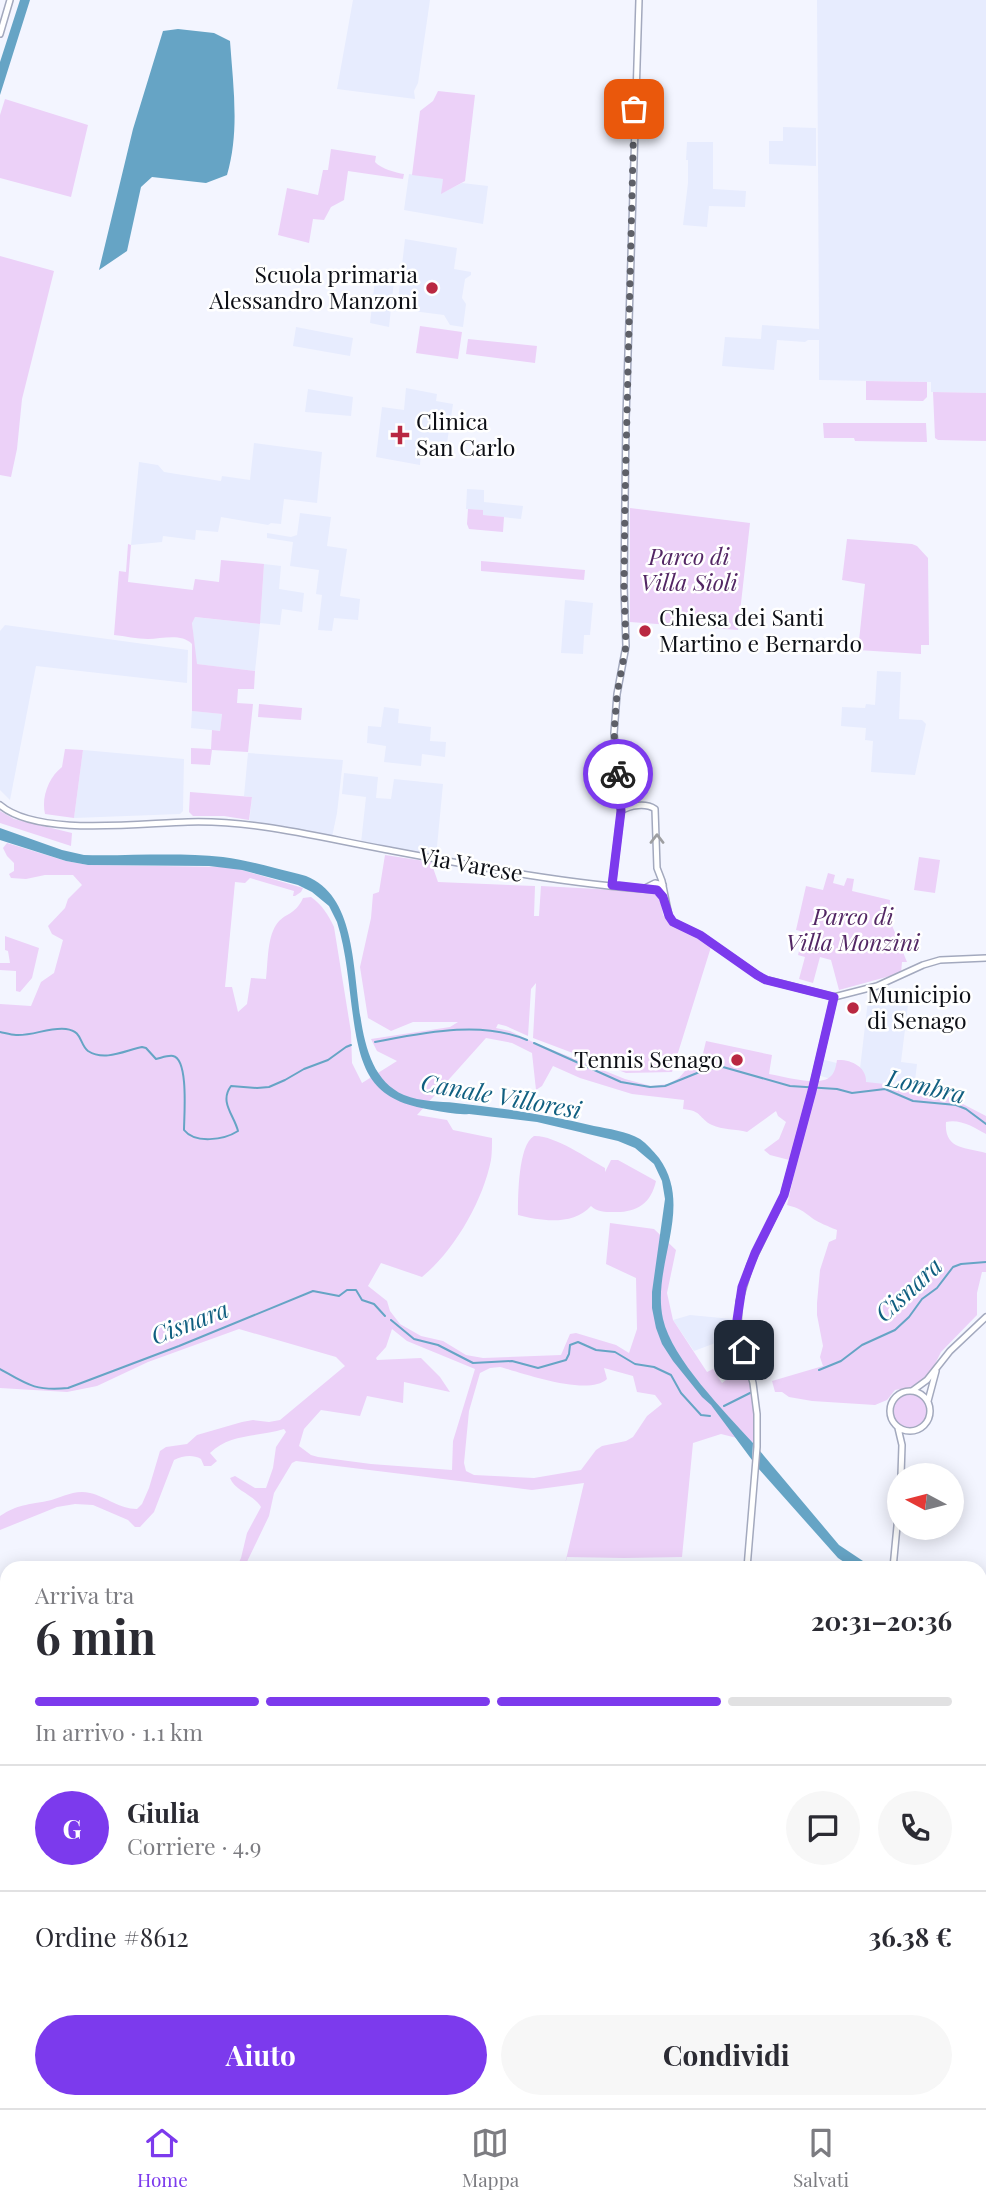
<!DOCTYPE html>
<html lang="it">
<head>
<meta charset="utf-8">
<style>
	body { margin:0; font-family:"Playfair Display",serif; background:#f7f7f7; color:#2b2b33; height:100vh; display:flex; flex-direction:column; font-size:26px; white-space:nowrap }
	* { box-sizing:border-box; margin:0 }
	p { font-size:23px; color:#7c7c81 }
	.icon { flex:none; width:38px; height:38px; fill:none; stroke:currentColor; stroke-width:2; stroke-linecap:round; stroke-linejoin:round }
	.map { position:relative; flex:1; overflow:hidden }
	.details { position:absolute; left:0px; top:1561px; width:987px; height:548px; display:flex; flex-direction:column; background:#fff; border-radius:21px 21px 0 0; box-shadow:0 4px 18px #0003 }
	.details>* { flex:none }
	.needle { width:46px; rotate:277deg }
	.tools { position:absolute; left:887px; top:1463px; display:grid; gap:14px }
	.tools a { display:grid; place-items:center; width:77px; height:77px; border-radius:50%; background:#fff; box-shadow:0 4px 18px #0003; font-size:35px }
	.pin { position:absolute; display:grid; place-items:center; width:60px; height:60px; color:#fff; margin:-30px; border-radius:14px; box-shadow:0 4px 10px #0006 }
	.courier { position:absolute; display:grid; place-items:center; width:70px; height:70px; margin:-35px; border:5px solid #7c3aed; border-radius:50%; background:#fff; color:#222; box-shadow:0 2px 9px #0007 }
	.summary em { font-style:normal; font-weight:700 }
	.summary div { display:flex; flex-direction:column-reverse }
	.summary { display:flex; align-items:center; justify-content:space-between; height:119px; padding:0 35px }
	h1 { font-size:46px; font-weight:700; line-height:52px }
	.bar { display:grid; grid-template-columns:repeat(4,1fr); gap:10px 7px; align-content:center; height:84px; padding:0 35px }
	.bar i { height:9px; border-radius:5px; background:#e1e1e2 }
	.bar .on { background:#7c3aed }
	.bar p { grid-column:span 4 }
	.line { display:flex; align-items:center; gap:18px; padding:0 35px; border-top:2px solid #e1e1e2 }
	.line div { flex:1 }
	.round { display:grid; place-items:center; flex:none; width:74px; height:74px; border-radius:37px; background:#f7f7f7 }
	.button { display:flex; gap:14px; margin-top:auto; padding:14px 35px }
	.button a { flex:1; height:80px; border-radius:42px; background:#7c3aed; color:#fff; font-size:28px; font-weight:700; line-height:80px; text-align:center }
	.button a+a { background:#f7f7f7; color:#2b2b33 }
	.dock { display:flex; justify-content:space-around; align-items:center; height:98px; border-top:2px solid #e1e1e2; background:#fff; font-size:19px; color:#7c7c81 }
	.dock a { display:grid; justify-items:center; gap:4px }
	.dock .on { color:#7c3aed }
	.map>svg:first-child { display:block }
	.built { fill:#e7ecfe }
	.green { fill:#ecd1f8; fill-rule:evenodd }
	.water { fill:#66a4c5 }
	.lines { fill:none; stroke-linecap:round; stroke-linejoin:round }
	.stream { stroke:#66a4c5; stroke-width:2 }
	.secondary-casing { stroke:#a3a9be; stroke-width:8 }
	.secondary { stroke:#fff; stroke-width:5 }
	.oneway { stroke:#9e9fa2 }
	.done { stroke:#5e6068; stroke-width:7; stroke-dasharray:0 12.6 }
	.route { stroke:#7c3aed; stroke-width:9 }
	.poi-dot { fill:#b92841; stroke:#fff; stroke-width:2.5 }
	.labels { text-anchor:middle; stroke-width:5; stroke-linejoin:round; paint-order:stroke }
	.poi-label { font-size:23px; fill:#0d0f16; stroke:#fff; text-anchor:start }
	.park-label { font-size:23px; font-style:italic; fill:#532764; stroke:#fff }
	.street-label { font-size:23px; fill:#0d0f16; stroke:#fff }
	.water-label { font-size:24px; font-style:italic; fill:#105f80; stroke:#fff }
</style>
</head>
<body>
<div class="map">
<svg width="986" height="2108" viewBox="0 0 986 2108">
	<rect width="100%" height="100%" fill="#f3f5ff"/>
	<!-- built -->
	<path class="built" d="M 353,0 L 430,0 L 418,83 L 414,91 L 415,99 L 337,89 Z
		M 817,0 L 986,0 L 986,393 L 931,392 L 931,382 L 819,380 L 819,340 L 808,340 L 805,342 L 777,340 L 774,370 L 722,366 L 725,337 L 761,339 L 762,325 L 819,329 Z
		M 783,127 L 816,128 L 816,166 L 769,164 L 769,141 L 783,141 Z
		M 687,142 L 713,142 L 713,189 L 746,191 L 745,207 L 709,206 L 707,227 L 683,225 L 688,183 L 688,160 L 686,160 Z
		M 409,174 L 443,179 L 442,193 L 462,183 L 488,186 L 483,224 L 404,210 Z
		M 405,239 L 457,248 L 454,269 L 471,272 L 471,275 L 465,279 L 462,298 L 466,304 L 463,327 L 450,325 L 444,315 L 397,309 Z
		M 375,280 L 394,281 L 389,327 L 370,323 Z
		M 296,327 L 353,338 L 350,356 L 293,346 Z
		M 406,388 L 437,394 L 436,401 L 453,404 L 447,443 L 422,439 L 420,465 L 376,457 L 382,407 L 404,410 Z
		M 308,389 L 353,397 L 351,416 L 305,412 Z
		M 254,443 L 322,452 L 317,503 L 284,499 L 281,524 L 271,523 L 268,525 L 221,517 L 218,532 L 196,530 L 195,540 L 163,536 L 162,542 L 131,545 L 139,462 L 158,465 L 164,472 L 221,481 L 222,476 L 250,480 Z
		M 467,489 L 484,490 L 484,502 L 523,506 L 521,519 L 482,515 L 482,510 L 466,509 Z
		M 300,513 L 331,517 L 327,546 L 347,549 L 340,596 L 360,599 L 358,620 L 334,618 L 332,631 L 318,630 L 322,595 L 316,594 L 319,570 L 290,566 L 293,542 L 267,538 L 267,533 L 291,537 L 297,535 Z
		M 264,564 L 281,566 L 279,589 L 304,593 L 302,612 L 282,609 L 280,625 L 260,623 Z
		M 565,600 L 593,603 L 590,635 L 584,635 L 583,654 L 561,653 Z
		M 194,617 L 260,624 L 255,671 L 196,664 L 192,622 Z
		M 5,625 L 188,650 L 187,683 L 36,666 L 10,800 L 0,790 L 0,631 Z
		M 877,671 L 901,672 L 899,719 L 922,720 L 926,724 L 915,775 L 871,772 L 873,741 L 865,740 L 866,728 L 841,726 L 842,707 L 865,708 L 866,704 L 875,705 Z
		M 384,707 L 399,709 L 398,723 L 431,727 L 430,741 L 446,742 L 445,757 L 422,754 L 421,766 L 384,762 L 386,746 L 367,743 L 368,726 L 381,727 Z
		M 192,711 L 222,714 L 220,731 L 191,728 Z
		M 83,750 L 184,759 L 183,811 L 180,814 L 74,818 Z
		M 248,753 L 343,760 L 337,813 L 332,837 L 249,824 L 252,797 L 244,796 Z
		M 344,773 L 378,777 L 376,798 L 391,799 L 394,779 L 443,784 L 436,857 L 361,843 L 366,797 L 342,794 Z
		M 868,1000 L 908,1005 L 901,1062 L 917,1064 L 914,1089 L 856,1086 L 817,1075 L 821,1059 L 860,1069 Z
		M 690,1315 L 732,1319 L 734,1336 L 694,1351 L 673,1320 Z
		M 15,2102 L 188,2102 L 188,2108 L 44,2108 L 41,2106 L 17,2106 Z"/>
	<!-- green -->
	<path class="green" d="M 438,91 L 475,95 L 465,181 L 441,194 L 443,179 L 412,175 L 420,111 L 433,101 Z
		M 5,99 L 88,125 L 71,197 L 0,178 L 0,115 Z
		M 331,149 L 376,156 L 375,162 C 380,168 396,173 404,174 L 403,179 L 348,171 L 344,200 L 331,207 L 324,220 L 313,219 L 309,243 L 278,235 L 287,188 L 318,195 L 323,170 L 328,170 Z
		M 0,256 L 54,271 L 22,399 L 17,449 L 11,477 L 0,475 Z
		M 420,326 L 462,332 L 458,359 L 416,353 Z
		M 468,339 L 537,346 L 535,363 L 466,354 Z
		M 866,381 L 927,382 L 927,397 L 923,401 L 866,400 Z
		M 933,392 L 986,393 L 986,441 L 938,440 L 935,438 Z
		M 823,423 L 926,423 L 927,442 L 855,441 L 854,438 L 824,438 Z
		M 630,508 L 750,523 L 738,630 L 630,622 Z
		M 468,509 L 483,510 L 483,515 L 504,517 L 503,532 L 469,529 L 467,524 Z
		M 847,539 L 912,544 L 917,546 L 928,558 L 929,645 L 921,645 L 921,654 L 858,650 L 865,584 L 842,580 Z
		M 128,544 L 131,545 L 128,582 L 193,590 L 195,579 L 219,582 L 221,560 L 264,564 L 260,624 L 195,617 L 192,623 L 197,664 L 255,671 L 254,689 L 238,689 L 237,703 L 253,704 L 248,752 L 212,750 L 210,765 L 191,764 L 191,748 L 211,749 L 212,730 L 220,731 L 222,714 L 192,711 L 192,644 C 181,633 162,639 148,639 C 137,639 125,636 114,635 L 119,571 L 126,572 Z
		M 481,561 L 585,570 L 584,580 L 481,571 Z
		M 259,704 L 302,708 L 301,720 L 258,717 Z
		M 65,749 L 83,750 L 74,818 L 45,814 C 41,797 49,777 62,767 Z
		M 190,792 L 252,797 L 249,820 L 224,816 L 193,816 L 189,812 Z
		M 0,811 L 14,819 L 72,833 L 71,846 L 0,823 Z
		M 7,843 L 66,861 L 88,865 L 228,867 L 242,870 L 303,888 L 301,892 L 295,896 L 293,896 L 294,891 L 250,878 L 245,883 L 235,882 L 225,987 L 232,987 L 238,1012 L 247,1004 L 251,978 L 266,979 C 268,963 267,939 276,925 C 285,912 295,916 303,898 L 311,897 C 322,905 328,914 334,927 L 351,1032 L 352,1063 L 362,1083 L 397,1061 L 377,1051 L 371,1039 L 450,1027 L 458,1022 L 413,1022 L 391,1031 L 368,1018 L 360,967 L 371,918 L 373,894 L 379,892 L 385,855 L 431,862 L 438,882 L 535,886 L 534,916 L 539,916 L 541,886 L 654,892 L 660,897 L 663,915 L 668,921 L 711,947 L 672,1072 L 626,1073 L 533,1038 L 536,983 L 531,989 L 528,1036 L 506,1026 L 498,1024 L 496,1028 L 510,1031 L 533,1042 L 625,1079 L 651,1086 L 668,1084 L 679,1078 L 685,1071 L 700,1066 L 706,1041 L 772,1055 L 769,1074 C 784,1076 820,1088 831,1076 C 835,1072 836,1066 837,1060 C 851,1059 867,1067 866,1082 L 903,1086 L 920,1085 L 928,1086 L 986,1116 L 986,1134 C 973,1127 961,1119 946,1122 C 944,1150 966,1147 986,1153 L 986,1272 L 982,1272 L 977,1293 L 977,1315 L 941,1352 L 933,1368 L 920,1383 L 912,1387 L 895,1390 L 887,1400 L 875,1405 L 812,1401 L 789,1397 L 782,1392 L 775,1392 L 772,1381 L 823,1366 L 820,1357 L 823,1346 L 817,1315 L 817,1303 L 820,1270 L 829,1242 L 836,1239 L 837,1230 C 832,1228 815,1221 812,1218 C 803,1211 799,1208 787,1205 L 797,1162 L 770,1155 L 764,1150 L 779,1139 L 786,1122 L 778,1116 L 776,1111 L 747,1132 C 736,1129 722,1130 712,1125 C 698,1118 703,1111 683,1109 L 684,1100 L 632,1094 L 580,1078 L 553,1066 L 542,1086 L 536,1090 L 532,1053 L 512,1043 L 486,1038 L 417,1115 L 447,1120 L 453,1130 L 492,1138 C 492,1145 492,1153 491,1160 C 483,1201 454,1251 422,1277 L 381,1263 L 368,1286 L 387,1301 L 390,1311 L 400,1324 L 421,1336 L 443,1341 L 466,1355 L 483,1358 L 561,1355 L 570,1334 L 576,1333 L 616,1345 L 629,1353 L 637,1329 L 636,1278 L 606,1264 L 610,1223 L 654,1229 L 676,1250 L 667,1293 L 673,1320 L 707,1372 L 713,1369 L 722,1383 L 745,1366 L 753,1394 L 753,1442 L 721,1434 L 693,1443 L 682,1557 L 624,1558 L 567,1557 L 564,1568 L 584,1483 L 532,1490 L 296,1461 L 292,1463 L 274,1493 L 269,1516 L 244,1568 L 236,1568 L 241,1558 L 247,1533 L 261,1507 C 253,1494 235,1491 230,1478 L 235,1476 L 255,1488 L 266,1488 L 273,1468 L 276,1447 L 286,1432 L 284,1429 C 260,1437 230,1433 210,1453 L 217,1461 L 211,1466 L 204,1466 L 201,1459 C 192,1454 183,1456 174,1460 L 154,1512 L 140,1527 L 135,1527 L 128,1520 L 93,1505 L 75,1504 L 57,1507 L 0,1530 L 0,1516 C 18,1504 28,1505 47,1501 C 62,1498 74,1489 90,1493 C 107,1497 119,1509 137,1509 L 142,1504 L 149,1488 L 160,1451 L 166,1447 L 187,1444 L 197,1435 L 242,1422 L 253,1420 L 269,1422 L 280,1420 L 345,1366 L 336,1357 L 239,1329 L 148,1362 L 97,1386 L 67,1392 L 0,1388 L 0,1004 L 31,1006 L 41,982 L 54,973 L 63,940 L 52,934 L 48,926 L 65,908 L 68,899 L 82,885 L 73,875 L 45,875 L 26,879 L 11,878 L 9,874 L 14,871 L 14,863 L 7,856 L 3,848 ZM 392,1329 L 407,1341 L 475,1369 L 453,1441 L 452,1470 L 371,1464 L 318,1457 L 311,1455 L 299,1446 L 304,1429 L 321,1410 L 360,1416 L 367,1396 L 403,1403 L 404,1382 L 450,1392 L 440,1377 L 421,1358 L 377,1360 L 376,1358 L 386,1347 ZM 500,1367 C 523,1373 588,1397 607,1379 L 604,1368 L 633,1376 L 637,1392 L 655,1395 L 662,1404 L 647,1416 L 633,1437 L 626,1441 L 602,1446 L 596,1450 L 581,1470 L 534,1478 L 474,1475 L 466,1471 L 464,1463 L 469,1411 L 480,1373 L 490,1368 Z
		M 919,857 L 940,860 L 935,893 L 914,890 Z
		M 828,873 L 835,875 L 833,883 L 844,886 L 847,878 L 854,879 L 852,891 L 890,900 L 889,918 L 907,962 L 902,962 L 901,973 L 839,990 L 831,960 L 820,957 L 813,983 L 799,979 L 805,957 L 798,955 L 804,932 L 796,930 L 806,886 L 823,890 Z
		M 5,936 L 39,948 L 32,978 L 20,992 L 16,991 L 16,971 L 0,970 L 0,963 L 10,963 L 8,951 L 5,950 Z
		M 534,1136 C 554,1135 587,1158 605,1168 L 605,1172 L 611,1160 L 618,1160 L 656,1181 C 651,1204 636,1213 613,1212 C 605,1212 597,1212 591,1206 C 573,1226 541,1221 518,1215 C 518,1197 518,1145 534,1136 Z
		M893 1411a17 17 0 1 1 34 0a17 17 0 1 1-34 0Z
		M 980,1632 L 986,1646 L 986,1748 L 980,1810 L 980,1710 L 983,1679 L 980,1670 Z
		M 7,1724 L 7,2038 L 3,2041 L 0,2051 L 0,1737 Z
		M 986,1948 L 984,2108 L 972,2108 L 973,2102 L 980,2102 L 980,2016 Z
		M 284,2102 L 454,2102 L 454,2108 L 264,2108 Z
		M 531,2102 L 691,2102 L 691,2108 L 659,2104 L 658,2108 L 532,2108 Z
		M 697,2102 L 955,2102 L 954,2108 L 697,2108 Z"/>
	<!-- water -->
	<path class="water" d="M 20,0 L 30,0 L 0,95 L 0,62 Z
		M 178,29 L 214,33 L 230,41 C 233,85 240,131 227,175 L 206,183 L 152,177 L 141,187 L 127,251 L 99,270 L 133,129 L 163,31 Z
		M 0,828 L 62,850 L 84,855 C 130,856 177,852 223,857 C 241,859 258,864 275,868 C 285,871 297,873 306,876 C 385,908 329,1062 404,1095 C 421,1102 439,1101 456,1103 C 503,1108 548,1115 594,1126 C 609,1129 626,1131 640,1139 C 647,1144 653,1151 659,1158 C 695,1208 651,1265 663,1319 C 672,1359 725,1412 753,1443 L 752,1460 L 711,1405 L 702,1397 L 673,1361 L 662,1344 L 656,1328 L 652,1308 L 652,1292 L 665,1199 L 662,1181 L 654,1164 L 635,1148 L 618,1141 L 537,1122 L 469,1114 C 457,1115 445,1112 432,1110 C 375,1101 362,1076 354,1023 C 349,990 347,953 337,922 L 329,906 L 312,892 L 298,885 L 242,870 L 209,866 L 88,865 L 66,861 L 0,840 Z
		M 760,1451 L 839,1545 L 863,1561 L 883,1568 L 853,1568 L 838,1558 L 758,1468 Z
		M 986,1775 L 986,1895 L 980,1959 L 980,1843 Z"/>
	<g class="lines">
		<!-- stream -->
		<path class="stream" d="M 0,1032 C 5,1033 11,1035 16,1035 C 33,1036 49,1027 66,1029 C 83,1031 79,1044 88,1051 C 105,1062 126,1050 142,1047 L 146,1048 L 156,1059 C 161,1058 168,1055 173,1056 C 189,1059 184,1117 184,1130 C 195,1144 224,1140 238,1131 C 234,1115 219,1102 231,1086 L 257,1088 L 269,1087 L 285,1080 L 304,1069 L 328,1060 L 346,1047 L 351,1045
			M 375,1042 C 423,1033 481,1020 527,1040
			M 534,1043 L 621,1082 L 650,1087 L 665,1086 L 707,1069 L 723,1067 L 790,1086 L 837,1089 L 852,1093 L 885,1089 L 913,1101 L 956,1105 L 966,1109 L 986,1124
			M 391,1320 L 414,1339 L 438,1345 L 473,1363 L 512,1361 L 538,1368 L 566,1360 L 569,1354 L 570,1345 L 578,1342 L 596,1350 L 615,1352 L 635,1364 L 654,1367 L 671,1375 L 681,1393 L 701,1415 L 710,1416
			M 0,1369 C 28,1385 35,1391 68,1388 L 179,1346 L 313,1291 L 339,1296 L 347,1290 L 356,1290 L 362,1300 L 374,1304 L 385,1316
			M 819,1370 L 841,1361 L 862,1345 L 895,1330 L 909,1317 L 922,1299 L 937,1288 L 953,1267 L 961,1264 L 986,1262
			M 724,1406 L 752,1392"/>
		<defs>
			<path id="secondary" d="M 0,34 L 10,0
				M 620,788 L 631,806
				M 0,805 C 37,837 140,823 188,822 C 253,820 318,837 383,849 C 473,866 565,884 657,890 L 663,885
				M 621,811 C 630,805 646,803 655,809 L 657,868 L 662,881 L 669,916 L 673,922 L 700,935 L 763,979 L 834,997 L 877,986 L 923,965 L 940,960 L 986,958
				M 612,885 L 621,811 L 614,733 L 617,694 L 626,646 L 624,586 L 626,418 L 639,0
				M 645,888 L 655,883 L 663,885
				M890 1411a20 20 0 1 1 40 0a20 20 0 1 1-40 0Z
				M 912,1391 L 927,1380 L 950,1351 L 986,1317
				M 928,1401 L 936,1371
				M 898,1428 L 902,1445 L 901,1475
				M 747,1568 L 757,1447 L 757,1414 L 753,1383 L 738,1328 L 739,1302 L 750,1265 L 784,1195 L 812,1091 L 834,997
				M 893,1568 L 900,1495
				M 693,2108 L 694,2102
				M 895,2108 L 896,2102"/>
		</defs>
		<!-- secondary casing -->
		<use href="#secondary" class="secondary-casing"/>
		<!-- secondary -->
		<use href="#secondary" class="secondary"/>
	</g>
	<!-- one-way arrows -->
	<defs><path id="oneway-chevron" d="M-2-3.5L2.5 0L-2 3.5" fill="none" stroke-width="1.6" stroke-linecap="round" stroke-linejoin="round" transform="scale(1.75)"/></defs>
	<use class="oneway" href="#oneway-chevron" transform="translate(657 839) rotate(-90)"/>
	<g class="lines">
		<!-- done -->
		<path class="done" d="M 618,774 L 614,733 L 617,694 L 626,646 L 624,586 L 625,499 L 634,109"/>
		<!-- route -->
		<path class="route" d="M 618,774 L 621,811 L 612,885 L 657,890 L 663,897 L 669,916 L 673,922 L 700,935 L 757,975 L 766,980 L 834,997 L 812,1091 L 784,1195 L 755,1253 L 742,1287 L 737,1320 L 744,1350"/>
	</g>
	<!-- markers -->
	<g class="poi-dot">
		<circle cx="432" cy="288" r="7"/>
		<path d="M396.5 424.5h7v7h7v7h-7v7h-7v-7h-7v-7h7z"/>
		<circle cx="645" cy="631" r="7"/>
		<circle cx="853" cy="1008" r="7"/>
		<circle cx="737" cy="1060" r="7"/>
	</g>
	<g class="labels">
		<!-- poi labels -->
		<g class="poi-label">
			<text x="418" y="283" text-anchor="end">Scuola primaria<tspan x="418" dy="26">Alessandro Manzoni</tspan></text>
			<text x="416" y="430">Clinica<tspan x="416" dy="26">San Carlo</tspan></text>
			<text x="659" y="626">Chiesa dei Santi<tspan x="659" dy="26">Martino e Bernardo</tspan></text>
			<text x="867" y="1003">Municipio<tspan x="867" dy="26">di Senago</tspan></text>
			<text x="723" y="1068" text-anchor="end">Tennis Senago</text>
		</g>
		<!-- park labels -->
		<g class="park-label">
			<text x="689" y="565">Parco di<tspan x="689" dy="26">Villa Sioli</tspan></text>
			<text x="853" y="925">Parco di<tspan x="853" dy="26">Villa Monzini</tspan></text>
		</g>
		<!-- street labels -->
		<g class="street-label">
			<text transform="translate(471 865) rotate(10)" y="8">Via Varese</text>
		</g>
		<!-- water labels -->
		<g class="water-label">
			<text transform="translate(926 1087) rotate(13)" y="8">Lombra</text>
			<text transform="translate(501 1097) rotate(10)" y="8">Canale Villoresi</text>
			<text transform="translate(909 1290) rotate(-43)" y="8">Cisnara</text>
			<text transform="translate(190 1323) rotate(-21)" y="8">Cisnara</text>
		</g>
	</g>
</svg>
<div class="tools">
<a><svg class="needle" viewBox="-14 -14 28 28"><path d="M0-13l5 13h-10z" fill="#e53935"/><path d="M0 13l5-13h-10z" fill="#7c7c81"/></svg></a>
</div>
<div class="pin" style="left:634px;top:109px;background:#ea580c"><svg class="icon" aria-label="bag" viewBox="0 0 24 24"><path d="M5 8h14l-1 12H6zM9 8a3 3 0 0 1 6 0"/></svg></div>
<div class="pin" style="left:744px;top:1350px;background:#1f2937"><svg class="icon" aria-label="home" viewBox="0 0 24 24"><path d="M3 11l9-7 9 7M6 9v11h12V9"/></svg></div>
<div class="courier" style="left:618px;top:774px"><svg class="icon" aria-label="bike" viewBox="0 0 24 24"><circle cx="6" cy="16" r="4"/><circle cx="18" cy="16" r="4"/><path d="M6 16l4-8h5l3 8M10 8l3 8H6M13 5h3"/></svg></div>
<section class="details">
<div class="summary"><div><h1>6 min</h1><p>Arriva tra</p></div><em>20:31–20:36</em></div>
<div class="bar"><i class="on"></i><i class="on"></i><i class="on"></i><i></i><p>In arrivo · 1.1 km</p></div>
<div class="line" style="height:126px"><b class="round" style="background:#7c3aed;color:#fff">G</b><div><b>Giulia</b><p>Corriere · 4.9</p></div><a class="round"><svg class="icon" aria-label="chat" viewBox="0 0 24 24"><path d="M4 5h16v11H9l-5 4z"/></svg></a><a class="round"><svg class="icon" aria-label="phone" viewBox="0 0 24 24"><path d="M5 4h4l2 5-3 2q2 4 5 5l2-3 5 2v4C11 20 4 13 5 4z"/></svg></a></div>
<div class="line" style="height:91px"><div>Ordine #8612</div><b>36.38 €</b></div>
<div class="button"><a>Aiuto</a><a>Condividi</a></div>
</section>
</div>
<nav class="dock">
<a class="on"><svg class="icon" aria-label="home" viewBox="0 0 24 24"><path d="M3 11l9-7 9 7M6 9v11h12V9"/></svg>Home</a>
<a><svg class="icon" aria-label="map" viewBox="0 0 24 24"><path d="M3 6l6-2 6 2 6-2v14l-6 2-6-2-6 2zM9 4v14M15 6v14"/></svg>Mappa</a>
<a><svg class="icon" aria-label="saved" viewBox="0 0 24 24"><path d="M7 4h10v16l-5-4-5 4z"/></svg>Salvati</a>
</nav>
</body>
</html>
